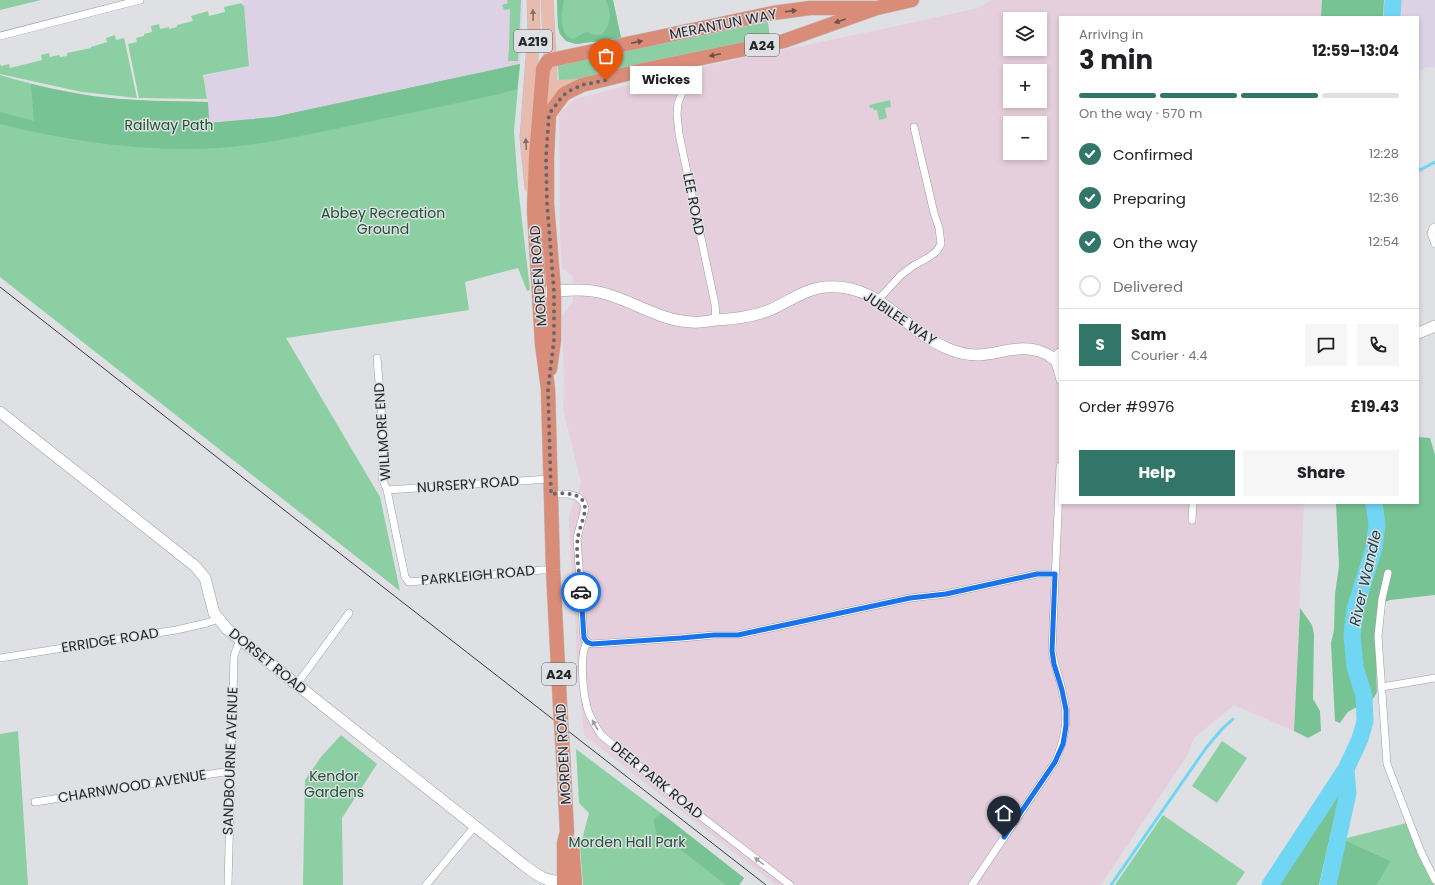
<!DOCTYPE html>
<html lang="en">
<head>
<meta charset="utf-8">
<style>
	body { margin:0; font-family:Poppins,sans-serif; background:#f6f6f6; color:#202124; height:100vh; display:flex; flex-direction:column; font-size:15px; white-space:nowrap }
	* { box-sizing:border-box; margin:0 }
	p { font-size:13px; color:#757577 }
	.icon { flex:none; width:22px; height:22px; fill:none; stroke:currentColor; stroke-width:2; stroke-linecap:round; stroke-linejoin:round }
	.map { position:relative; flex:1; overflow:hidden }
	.panel { position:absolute; left:1059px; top:16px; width:360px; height:488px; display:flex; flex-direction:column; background:#fff; border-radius:0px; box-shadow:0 2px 6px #0003 }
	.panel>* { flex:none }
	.fabs { position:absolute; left:1003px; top:12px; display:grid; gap:8px }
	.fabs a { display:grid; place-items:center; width:44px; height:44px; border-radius:0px; background:#fff; box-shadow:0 2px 6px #0003; font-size:20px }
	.pin { position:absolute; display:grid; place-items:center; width:34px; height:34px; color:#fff; margin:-41px -17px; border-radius:50% 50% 50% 0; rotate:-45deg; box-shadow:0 0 4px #0007 }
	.pin .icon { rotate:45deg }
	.courier { position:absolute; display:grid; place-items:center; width:40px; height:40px; margin:-20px; border:3px solid #1a73e8; border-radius:50%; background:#fff; color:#222; box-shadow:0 1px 5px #0007 }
	.bubble { position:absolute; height:28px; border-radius:0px; background:#fff; box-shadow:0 2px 6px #0003; font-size:13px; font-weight:700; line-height:28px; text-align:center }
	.head em { font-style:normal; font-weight:700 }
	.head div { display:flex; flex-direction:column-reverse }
	.head { display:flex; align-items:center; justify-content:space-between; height:68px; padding:0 20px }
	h1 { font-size:26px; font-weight:700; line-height:30px }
	.bar { display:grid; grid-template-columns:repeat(4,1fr); gap:6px 4px; align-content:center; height:48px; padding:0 20px }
	.bar i { height:5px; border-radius:3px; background:#e0e0e0 }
	.bar .selected { background:#327669 }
	.bar p { grid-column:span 4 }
	.line { display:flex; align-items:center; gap:10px; padding:0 20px; border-top:1px solid #e0e0e0 }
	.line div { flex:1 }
	.round { display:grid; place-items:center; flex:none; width:42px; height:42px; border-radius:0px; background:#f6f6f6 }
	ol { padding:0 20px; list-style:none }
	li { display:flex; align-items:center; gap:12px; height:44px }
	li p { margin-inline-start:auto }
	li .icon { padding:4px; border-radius:50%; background:#327669; color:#fff; stroke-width:4 }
	li:last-child { color:#757577 }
	li i { width:22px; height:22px; border:2px solid #e0e0e0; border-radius:50% }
	.action { display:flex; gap:8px; margin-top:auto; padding:8px 20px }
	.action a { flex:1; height:46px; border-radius:0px; background:#327669; color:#fff; font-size:16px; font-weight:700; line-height:46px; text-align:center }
	.action a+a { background:#f6f6f6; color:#202124 }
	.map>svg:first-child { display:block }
	.commercial { fill:#ddd1e6 }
	.industrial { fill:#e6cfdc; fill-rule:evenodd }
	.green { fill:#8ccfa2 }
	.forest { fill:#78c393 }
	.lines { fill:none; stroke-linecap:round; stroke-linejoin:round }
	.stream { stroke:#71d6f4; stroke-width:3 }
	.river { stroke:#71d6f4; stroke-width:17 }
	.street-casing { stroke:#9c9da1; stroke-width:8 }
	.secondary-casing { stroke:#9c9da1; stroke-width:12 }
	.primary-casing { stroke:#bebebe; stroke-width:13 }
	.highway-casing { stroke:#bebebe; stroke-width:15 }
	.street { stroke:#fff; stroke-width:7 }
	.secondary { stroke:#fff; stroke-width:11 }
	.primary { stroke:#e8bbaf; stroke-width:12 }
	.highway { stroke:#d98d79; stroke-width:14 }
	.tram { stroke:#3c3c3e; stroke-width:1 }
	.highway-bridge-casing { stroke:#bebebe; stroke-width:15; stroke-linecap:butt }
	.highway-bridge { stroke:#d98d79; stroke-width:14 }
	.oneway { fill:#6e4f48 }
	.oneway2 { fill:#87706c }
	.oneway3 { fill:#9d9d9e }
	.done { stroke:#67676a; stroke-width:4; stroke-dasharray:0 7.2 }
	.route { stroke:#1a73e8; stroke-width:5 }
	.labels { text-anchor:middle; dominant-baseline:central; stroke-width:3; stroke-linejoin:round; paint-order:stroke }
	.shield { fill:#dfe0e4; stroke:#5e5e60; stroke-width:1 }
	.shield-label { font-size:13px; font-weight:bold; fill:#262628 }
	.street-label { font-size:14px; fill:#262628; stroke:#dfe0e4 }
	.park-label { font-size:14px; fill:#1b5333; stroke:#dfe0e4 }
	.water-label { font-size:15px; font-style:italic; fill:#164450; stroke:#dfe0e4 }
</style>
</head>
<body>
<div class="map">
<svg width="1435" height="885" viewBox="0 0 1435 885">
	<rect width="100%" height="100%" fill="#dfe0e4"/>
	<!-- commercial -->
	<path class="commercial" d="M243,0H523L520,64L274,117L209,123L208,102L203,76L250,66Z
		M1398,0H1435V67H1426L1421,71L1418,87V17H1398Z"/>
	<!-- industrial -->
	<path class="industrial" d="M991,0H1322L1321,17H1060V503H1304L1294,731L1236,706H1233L1194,738L1187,756L1101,885H776L584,735L577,664L576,632L569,531V515L581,483L563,409L564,383L562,315L573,302V277L562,268L560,239L559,114L575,99L695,68L878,30L978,8ZM1010,19H1040V49H1010ZM1010,71H1040V101H1010ZM1010,123H1040V153H1010Z"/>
	<!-- green -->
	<path class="green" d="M0,0H41L0,10Z
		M507,0H521L518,61H508L509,49L510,9L504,10L502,5L508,3Z
		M557,0H613L621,38L576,44L566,41L560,34L558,27Z
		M241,3L244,6L249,66L203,75L207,99L139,98L128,44L137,42L136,38L144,36V34L152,32L151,26L159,24L160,29L169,27V29L177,27V25L193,21L191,16L208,11L209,16L225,12L224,7Z
		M768,22L770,38L559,84L558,65Z
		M115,35L116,40L124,38L137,98L82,92L0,74V64L1,66L9,64L10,68L42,60L41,55L49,53L50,57L59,55L60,57L67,56V53L91,48V47L107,42L106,38Z
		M520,64L514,131L518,186L530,290L527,291L518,268L465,282L469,310L286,338L380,497L400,591L0,277V75C34,85 69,94 104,98C139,101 173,101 208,102L209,123L274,117Z
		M890,100L891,107L885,108L887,118L879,120L877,110H874L873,108H870L869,105Z
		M18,731L28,885H0V734Z
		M341,735L377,764L342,818L343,885H303L305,780L321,757Z
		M1222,741L1247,758L1217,803L1192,786Z
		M576,749L661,813L744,878L739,885H583L580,847L589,813L579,803Z
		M1163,815L1245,872L1236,885H1115Z
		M1407,823L1434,885H1377L1391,861L1343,839Z"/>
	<!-- forest -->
	<path class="forest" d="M557,0H564C562,13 559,27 568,37L573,39L586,32C590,33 595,36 599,35C603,34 604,32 606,29C612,20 610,9 606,0H613L621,38L576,44L566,41L560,34L558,27Z
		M1322,0H1384L1383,17H1321Z
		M520,64L517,89L500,94C449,105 399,115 349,126C306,135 262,145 218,148C145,152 71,142 0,124V112L34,121L31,84C65,92 99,98 134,100C159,102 183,101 208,102L209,123L274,117Z
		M1418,437L1430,438L1435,455V595L1390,600L1380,604C1375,635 1376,662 1377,692C1370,708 1359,704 1348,712C1345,715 1343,719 1340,723L1335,721L1331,643L1334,630L1335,594L1339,566L1336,503H1418Z
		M1300,608L1312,625L1314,634L1313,699L1320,711L1321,731L1308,738L1294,731Z
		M1340,793L1319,885H1278Z
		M661,813L744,878L739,885H726L667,839L659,841L653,820Z
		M1343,839L1391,861L1377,885H1334Z"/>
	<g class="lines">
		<!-- stream -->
		<path class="stream" d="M1418,171L1435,162
			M1111,885L1206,748L1222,729L1233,719"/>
		<!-- river -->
		<path class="river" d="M1392,17L1393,0
			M1270,885L1346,769L1360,739L1365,721L1364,696L1355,667L1352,635L1355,609L1374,548L1377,525L1374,503
			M1328,885L1348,793L1346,769"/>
		<defs>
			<path id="street" d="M0,36L140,0
				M684,88L678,103L677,114L679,134L715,304L716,320
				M1435,227L1433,228L1431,233L1435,244
				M878,300L901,275L913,266L929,257L937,251L941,244L939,228L934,213L914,127
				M377,358L383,430L382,478L387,490L405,577L409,582L542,570H553
				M1054,359L1060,380
				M387,490L550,479
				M551,494H568L578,497L583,502L585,508L577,538L584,638L587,642L592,644L681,638L714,635H738L910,598L946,594L1037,574H1055
				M1192,520L1193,503
				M1388,573L1382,599L1378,636L1387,764L1421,852L1435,880
				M587,642C579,655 583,692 587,707C589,717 596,726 601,735L703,818L790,885
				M0,658L176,630L207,623L218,619
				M297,684L349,613
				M1382,687L1435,678
				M35,802L230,771
				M228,885L234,656L240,639
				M426,885L475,826
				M972,885L1055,762C1066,737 1069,717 1062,690C1059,676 1054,665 1052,651L1060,466"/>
			<path id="secondary" d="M546,292C565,290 588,288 606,294C635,302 661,321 692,322C700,323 708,321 716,320C734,319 755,317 772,309C790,301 805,289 825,287C881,282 903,331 949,349C958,353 968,355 978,355C999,354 1023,343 1044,353C1048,354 1051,357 1054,359L1060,354
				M1418,333L1435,326
				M0,412L195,566L205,578L214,613L227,629L525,866C540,877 546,882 564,881"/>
			<path id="primary" d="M547,0L551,72L549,114
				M544,87L582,85
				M531,187L526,138L534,30L533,0"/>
			<path id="highway" d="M550,369L554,340V291L547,204V157L549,114L564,94L582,85L643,70L784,41L877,8L912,0
				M560,705L553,570L548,389L542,344L534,210L536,155L543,69L548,61L551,60L773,13L810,8H877
				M563,754L567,832L564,843V885
				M572,845L575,885"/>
		</defs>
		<!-- street casing -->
		<use href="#street" class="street-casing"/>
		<!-- secondary casing -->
		<use href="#secondary" class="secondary-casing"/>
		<!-- primary casing -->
		<use href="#primary" class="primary-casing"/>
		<!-- highway casing -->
		<use href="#highway" class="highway-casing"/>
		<!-- street -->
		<use href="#street" class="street"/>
		<!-- secondary -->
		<use href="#secondary" class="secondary"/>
		<!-- primary -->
		<use href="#primary" class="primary"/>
		<!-- highway -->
		<use href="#highway" class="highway"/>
		<!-- tram -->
		<path class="tram" d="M0,287L311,531L766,885"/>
		<defs>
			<path id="highway-bridge" d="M560,705L563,754"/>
		</defs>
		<!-- highway-bridge casing -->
		<use href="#highway-bridge" class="highway-bridge-casing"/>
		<!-- highway-bridge -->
		<use href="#highway-bridge" class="highway-bridge"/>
	</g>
	<!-- one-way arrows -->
	<defs><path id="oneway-solid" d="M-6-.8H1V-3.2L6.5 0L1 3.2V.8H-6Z"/></defs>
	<g class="oneway">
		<use href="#oneway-solid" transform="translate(791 11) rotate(-7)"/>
		<use href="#oneway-solid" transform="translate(840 21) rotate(161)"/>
		<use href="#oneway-solid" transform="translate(637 42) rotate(-12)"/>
		<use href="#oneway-solid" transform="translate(715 55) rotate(168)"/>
	</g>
	<g class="oneway2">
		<use href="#oneway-solid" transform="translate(533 15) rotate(-91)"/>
		<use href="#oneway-solid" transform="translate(526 144) rotate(-93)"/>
	</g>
	<g class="oneway3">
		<use href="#oneway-solid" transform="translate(595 725) rotate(-120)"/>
		<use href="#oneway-solid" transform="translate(759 861) rotate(-142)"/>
	</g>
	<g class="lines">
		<!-- done -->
		<path class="done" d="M581,592C580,576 575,552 578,537C579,527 589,510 583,501C577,492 560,493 551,494L548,389L554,340V291L547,204L546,157L549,114L561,98L567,92L582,85L606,80"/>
		<!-- route -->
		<path class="route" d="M581,592L584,638L587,642L592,644L681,638L714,635H738L910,598L946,594L1037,574H1055L1052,651L1054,664L1062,690L1066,710V726L1063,744L1055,762L1004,837"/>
	</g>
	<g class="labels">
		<!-- shield labels -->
		<g class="shield">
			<rect x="514" y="30" width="38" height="22" rx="3"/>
			<rect x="745" y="34" width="34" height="22" rx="3"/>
			<rect x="542" y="663" width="34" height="22" rx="3"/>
		</g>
		<g class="shield-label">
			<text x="533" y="41">A219</text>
			<text x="762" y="45">A24</text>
			<text x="559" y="674">A24</text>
		</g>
		<!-- street labels -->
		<g class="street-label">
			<text transform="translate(723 24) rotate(-11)">MERANTUN WAY</text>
			<text transform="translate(694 204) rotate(79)">LEE ROAD</text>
			<text transform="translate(538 276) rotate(-94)">MORDEN ROAD</text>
			<text transform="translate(900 318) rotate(34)">JUBILEE WAY</text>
			<text transform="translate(382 432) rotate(-94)">WILLMORE END</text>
			<text transform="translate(468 484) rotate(-4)">NURSERY ROAD</text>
			<text transform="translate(478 575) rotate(-5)">PARKLEIGH ROAD</text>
			<text transform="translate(110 640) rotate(-9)">ERRIDGE ROAD</text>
			<text transform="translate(268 661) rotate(39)">DORSET ROAD</text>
			<text transform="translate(563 754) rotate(-93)">MORDEN ROAD</text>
			<text transform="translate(230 761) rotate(-88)">SANDBOURNE AVENUE</text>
			<text transform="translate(657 780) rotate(39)">DEER PARK ROAD</text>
			<text transform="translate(132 786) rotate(-9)">CHARNWOOD AVENUE</text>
		</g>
		<!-- park labels -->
		<g class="park-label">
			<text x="169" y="125">Railway Path</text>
			<text x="383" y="213">Abbey Recreation<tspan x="383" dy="16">Ground</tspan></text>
			<text x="334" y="776">Kendor<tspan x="334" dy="16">Gardens</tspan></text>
			<text x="627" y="842">Morden Hall Park</text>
		</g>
		<!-- water labels -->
		<g class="water-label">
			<text transform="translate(1365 578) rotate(-77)">River Wandle</text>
		</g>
	</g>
</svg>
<div class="fabs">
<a><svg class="icon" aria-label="layers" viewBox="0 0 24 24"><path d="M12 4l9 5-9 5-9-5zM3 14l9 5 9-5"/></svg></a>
<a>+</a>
<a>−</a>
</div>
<div class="pin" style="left:606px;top:80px;background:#ea580c"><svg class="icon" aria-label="bag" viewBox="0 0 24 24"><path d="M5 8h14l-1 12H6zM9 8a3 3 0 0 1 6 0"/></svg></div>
<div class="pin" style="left:1004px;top:837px;background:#1f2937"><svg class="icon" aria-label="home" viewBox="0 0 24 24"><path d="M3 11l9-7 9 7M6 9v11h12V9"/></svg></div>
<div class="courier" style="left:581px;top:592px"><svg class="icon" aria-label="car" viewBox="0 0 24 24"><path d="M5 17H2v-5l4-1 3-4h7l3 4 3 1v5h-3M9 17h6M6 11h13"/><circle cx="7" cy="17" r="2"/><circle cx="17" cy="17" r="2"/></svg></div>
<div class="bubble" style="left:630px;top:66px;width:72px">Wickes</div>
<section class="panel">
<div class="head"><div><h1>3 min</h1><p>Arriving in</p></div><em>12:59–13:04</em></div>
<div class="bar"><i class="selected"></i><i class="selected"></i><i class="selected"></i><i></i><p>On the way · 570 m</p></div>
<ol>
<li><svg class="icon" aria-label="check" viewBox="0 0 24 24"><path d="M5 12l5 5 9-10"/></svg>Confirmed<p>12:28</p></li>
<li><svg class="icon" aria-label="check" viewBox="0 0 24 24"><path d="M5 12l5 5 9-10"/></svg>Preparing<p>12:36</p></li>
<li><svg class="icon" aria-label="check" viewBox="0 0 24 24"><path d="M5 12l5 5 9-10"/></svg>On the way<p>12:54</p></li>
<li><i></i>Delivered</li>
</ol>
<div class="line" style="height:72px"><b class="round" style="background:#327669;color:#fff">S</b><div><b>Sam</b><p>Courier · 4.4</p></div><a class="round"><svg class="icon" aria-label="chat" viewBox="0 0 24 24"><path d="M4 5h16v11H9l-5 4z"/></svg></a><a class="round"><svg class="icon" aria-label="phone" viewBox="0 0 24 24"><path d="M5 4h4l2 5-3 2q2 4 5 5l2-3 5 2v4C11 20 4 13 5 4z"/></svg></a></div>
<div class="line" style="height:52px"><div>Order #9976</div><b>£19.43</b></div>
<div class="action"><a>Help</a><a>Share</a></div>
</section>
</div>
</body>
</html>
